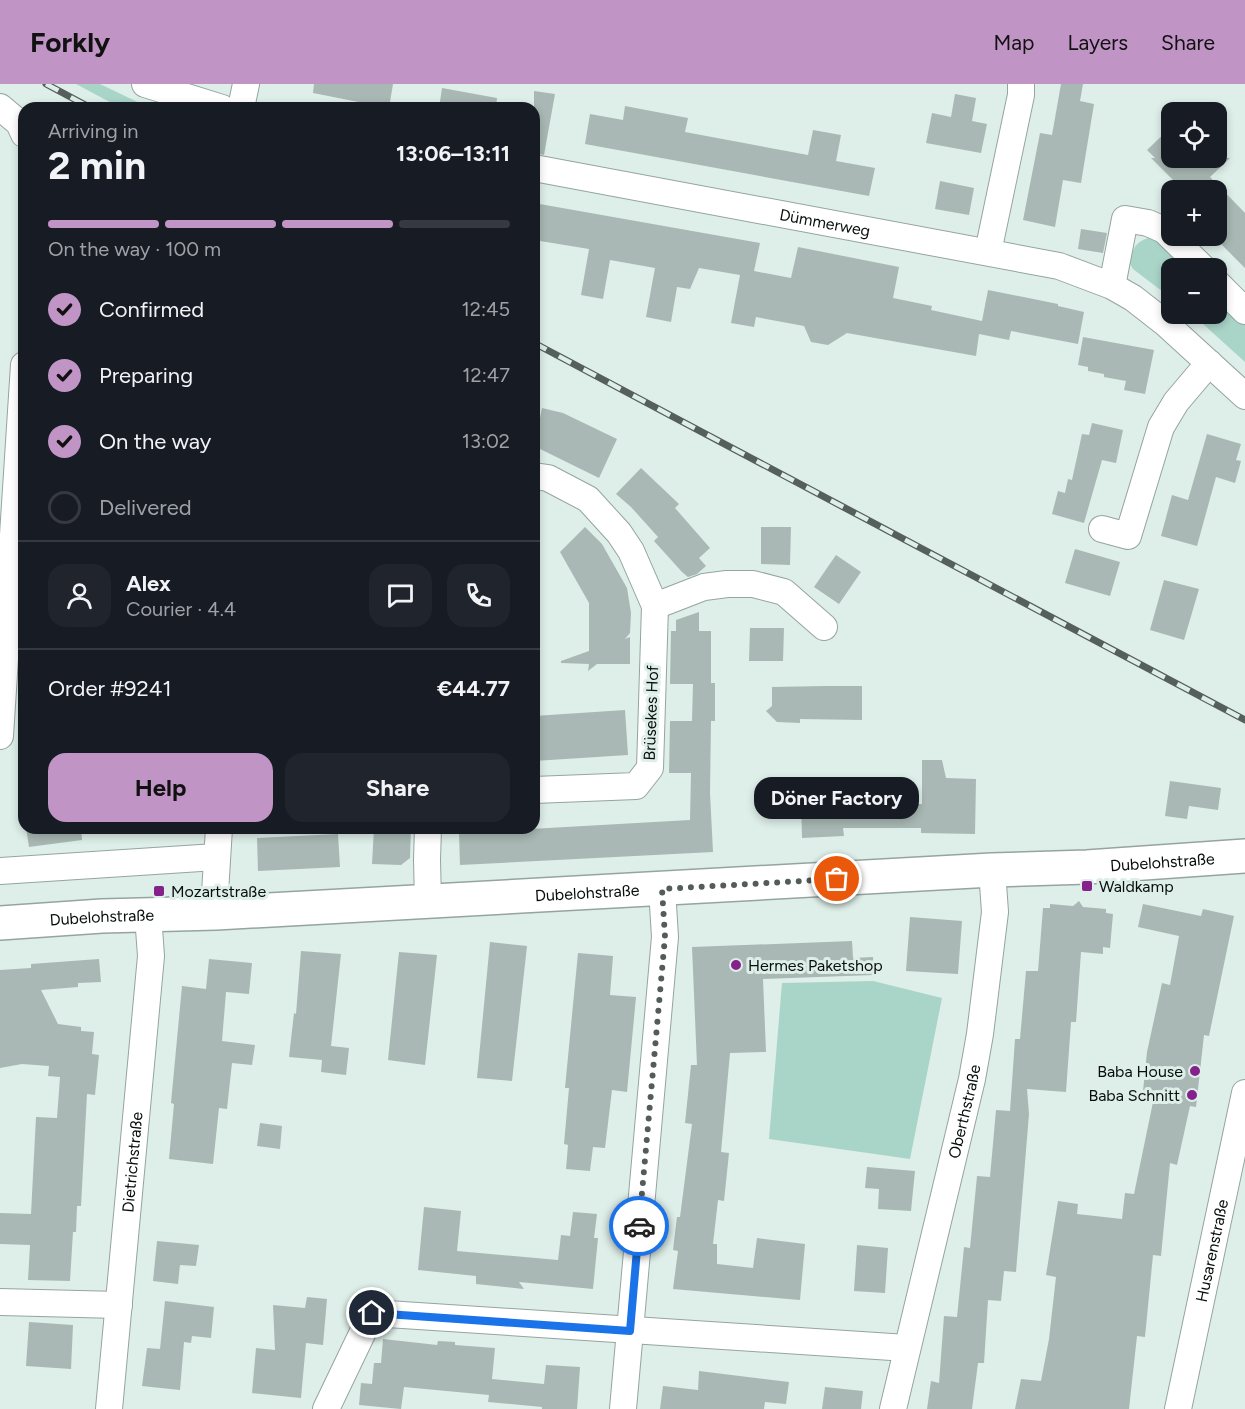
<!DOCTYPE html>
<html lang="en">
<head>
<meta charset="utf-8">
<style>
	body { margin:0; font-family:Figtree,sans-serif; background:#20242c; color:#f1f3f6; height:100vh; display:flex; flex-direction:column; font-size:22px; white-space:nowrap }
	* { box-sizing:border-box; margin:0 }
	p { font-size:20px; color:#9ea1a6 }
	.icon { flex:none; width:33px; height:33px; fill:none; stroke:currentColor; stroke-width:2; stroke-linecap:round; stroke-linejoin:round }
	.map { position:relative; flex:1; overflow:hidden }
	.drawer { position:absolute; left:18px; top:18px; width:522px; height:732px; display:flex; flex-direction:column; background:#171b24; border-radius:18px; box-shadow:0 3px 9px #0003 }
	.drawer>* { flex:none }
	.buttons { position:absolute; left:1161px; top:18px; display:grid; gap:12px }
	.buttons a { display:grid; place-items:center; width:66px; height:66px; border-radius:12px; background:#171b24; box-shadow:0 3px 9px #0003; font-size:30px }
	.pin { position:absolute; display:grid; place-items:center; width:51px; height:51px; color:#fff; margin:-26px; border:3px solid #fff; border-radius:50%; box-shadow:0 2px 6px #0007 }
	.courier { position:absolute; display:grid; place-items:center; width:60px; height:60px; margin:-30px; border:4px solid #1a73e8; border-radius:50%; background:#fff; color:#222; box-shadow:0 2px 8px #0007 }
	.bubble { position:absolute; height:42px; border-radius:18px; background:#171b24; box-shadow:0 3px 9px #0003; font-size:20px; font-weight:700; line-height:42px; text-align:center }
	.head em { font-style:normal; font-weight:700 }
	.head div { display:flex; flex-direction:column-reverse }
	.head { display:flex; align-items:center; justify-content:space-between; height:102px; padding:0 30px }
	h1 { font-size:39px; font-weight:700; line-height:45px }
	.bar { display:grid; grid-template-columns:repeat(4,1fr); gap:9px 6px; align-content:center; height:72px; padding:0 30px }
	.bar i { height:8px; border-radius:4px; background:#363941 }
	.bar .selected { background:#c094c5 }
	.bar p { grid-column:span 4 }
	.line { display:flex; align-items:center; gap:15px; padding:0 30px; border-top:2px solid #363941 }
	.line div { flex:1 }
	.round { display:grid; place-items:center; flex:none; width:63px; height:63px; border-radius:18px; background:#20242c }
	ol { padding:0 30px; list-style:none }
	li { display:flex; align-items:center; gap:18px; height:66px }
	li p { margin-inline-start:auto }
	li .icon { padding:6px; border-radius:50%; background:#c094c5; color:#111; stroke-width:4 }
	li:last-child { color:#9ea1a6 }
	li i { width:33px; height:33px; border:3px solid #363941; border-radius:50% }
	.action { display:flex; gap:12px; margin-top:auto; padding:12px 30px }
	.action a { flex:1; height:69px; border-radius:18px; background:#c094c5; color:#111; font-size:24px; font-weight:700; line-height:69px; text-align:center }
	.action a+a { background:#20242c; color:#f1f3f6 }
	header { display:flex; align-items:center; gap:36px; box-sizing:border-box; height:84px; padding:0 30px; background:#c094c5; color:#111 }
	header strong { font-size:28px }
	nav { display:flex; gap:33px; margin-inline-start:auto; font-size:21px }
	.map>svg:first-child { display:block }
	.green { fill:#a9d5c8 }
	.building { fill:#a9b8b4 }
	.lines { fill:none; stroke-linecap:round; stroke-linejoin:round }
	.street-casing { stroke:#95a49f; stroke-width:28 }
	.secondary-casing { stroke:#95a49f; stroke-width:36 }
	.street { stroke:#fff; stroke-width:26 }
	.secondary { stroke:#fff; stroke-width:33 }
	.rail-casing { stroke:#555f5c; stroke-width:7 }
	.rail { stroke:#deeee9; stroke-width:4.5; stroke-dasharray:14; stroke-linecap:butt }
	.done { stroke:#535c59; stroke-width:6; stroke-dasharray:0 10.8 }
	.route { stroke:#1a73e8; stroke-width:8 }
	.poi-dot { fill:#85218a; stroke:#deeee9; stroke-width:2 }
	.labels { text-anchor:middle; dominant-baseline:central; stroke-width:6; stroke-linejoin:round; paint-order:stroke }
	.street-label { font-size:16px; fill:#080e0c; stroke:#deeee9 }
	.poi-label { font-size:16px; fill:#080e0c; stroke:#deeee9; text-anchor:start }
</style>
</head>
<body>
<header>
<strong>Forkly</strong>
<nav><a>Map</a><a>Layers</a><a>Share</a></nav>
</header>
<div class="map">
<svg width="1245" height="1325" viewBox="0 0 1245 1325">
	<rect width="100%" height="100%" fill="#deeee9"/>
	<!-- green -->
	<path class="green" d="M76,0H100L150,24H121Z
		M1148,154H1154L1189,184H1172L1171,214L1133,185L1130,180C1132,166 1134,159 1148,154Z
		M1217,213L1245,241V278L1192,230H1216Z
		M873,897L942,914L910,1075L769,1055L782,899Z"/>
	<!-- building -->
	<path class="building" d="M314,0H393L389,24L313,9Z
		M1061,0H1083L1080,17L1094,20L1081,99L1063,96L1055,143L1023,136L1040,49L1052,51Z
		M442,4L497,14L496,24H439Z
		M534,7L555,10L544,71L534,69Z
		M955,10L976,14L972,37L987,40L981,69L926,59L932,29L951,33Z
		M625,22L688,34L685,48L808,71L813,46L841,51L836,77L875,84L869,112L585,60L590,30L623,36Z
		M1172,42V74H1230L1210,93L1245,129V184L1216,155V106H1183L1151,74H1155L1147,66Z
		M940,97L974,104L969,131L935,125Z
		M534,119L760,159L754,187L791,194L798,163L899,183L893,214L932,222L931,226L982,237L988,206L1058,220V222L1084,228L1078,260L1011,247L1009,256L979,250L976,272L847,249L828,261L811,258L804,242L756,233L754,243L731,239L740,191L699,184L690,205L677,203L671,238L646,233L655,184L610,176L603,215L581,211L589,165L534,156Z
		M1081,145L1107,149L1103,169L1078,165Z
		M1083,253L1154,266L1145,310L1124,306L1126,297L1104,293V290L1088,287V283L1078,281Z
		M542,324L563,329L617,355L599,394L534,362V333L540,334Z
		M1092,339L1123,346L1116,379L1102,376L1084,439L1052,430L1058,407L1065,409L1068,395L1072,396L1082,350L1089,351Z
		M1207,350L1241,360L1236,376L1241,377L1235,399L1216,393L1197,462L1161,452L1172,411L1188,416Z
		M641,384L679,420L675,424L710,464L699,474L706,482L697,490L688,493L682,488L654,457L658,453L631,423L616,410Z
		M585,443L602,460L627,504L631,529L630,549L625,555L630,553V580H597L588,587L589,580L561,579V577L589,567V519L560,468Z
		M761,443H791L790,481L761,480Z
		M1075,465L1120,478L1110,512L1065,499Z
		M836,471L861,488L839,520L814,503Z
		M1164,496L1199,505L1184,556L1150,546Z
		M699,528V547H711V599H715V637H711L710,709L713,768L460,781L459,749L690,736L691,689H669L670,637H692L693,600H670L671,547H676V536Z
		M750,544H784L783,577H749Z
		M825,602H862V636L800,635V639L777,638L766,627L772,622V603Z
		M625,626L628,671L534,677V632Z
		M922,676H942L946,694L976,695L975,750L921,749V744H843L844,752L802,754L801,716L835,714V719L842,718V720H922Z
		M1170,697L1221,704L1218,726L1189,722L1187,735L1165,732Z
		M26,744H81L82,756L29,763Z
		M374,744H411L410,774L401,781L372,780Z
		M338,750L340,783L258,787L257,754Z
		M1079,817L1083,823L1106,825V829L1113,830L1110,864L1103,863V870L1081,868L1076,938H1071L1066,1008L1027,1005L1029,1030L1016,1188L1004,1187L1001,1217L988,1216L984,1279H978L972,1325H927L931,1297L939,1299L944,1232L957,1233L964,1163L970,1164L977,1092L990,1093L996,1026L1010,1027L1015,955H1020L1026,887H1038L1043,824H1050V820L1073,822Z
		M1143,820L1201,832L1203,825L1234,832L1209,952L1204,951L1196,1023L1190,1022L1177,1081L1170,1079L1161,1172L1153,1171L1145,1253L1137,1252L1129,1325H1015L1021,1295L1041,1297L1049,1255L1056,1193L1046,1191L1058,1117L1078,1120L1077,1130L1122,1135L1125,1109L1134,1110L1153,1018L1142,1017L1147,968L1162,899L1170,901L1179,852L1138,843Z
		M910,833L962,837L958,890L906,887Z
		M852,857L853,874L873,873L874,891L763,895L766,968L730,969L721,1068L729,1069L724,1117L718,1116L713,1160H717V1180L753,1184L757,1154L805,1160L800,1216L673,1205L678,1167L673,1166L677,1133H680L692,1040L685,1039L690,991L691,981H697L692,863Z
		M490,858L527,862L512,997L477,994Z
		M301,867L341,870L331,962L349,964L346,991L321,988L322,976L289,973L294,929L296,930Z
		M399,868L437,871L425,981L388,976Z
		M578,869L613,872L610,911L636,913L627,1008L612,1006L605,1064L593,1063L590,1087L566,1085L568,1061L564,1060L569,1004H565Z
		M99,875L101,898L78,899V903L41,906L58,940L81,943V947L94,948L92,970L99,971L95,1011L87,1010L81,1122H77L76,1148H73L70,1197L28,1196L30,1161L0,1160V1129L31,1130L36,1033L57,1034L60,993L48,992L49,982L22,980L0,984V886L31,884V880Z
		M209,875L252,879L249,910L226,908L222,957L255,961L252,981L232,979L227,1025L219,1024L213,1080L169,1075L174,1020L171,1019L182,902L206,905Z
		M260,1039L282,1042L280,1065L257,1062Z
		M867,1083L915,1087L911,1127L878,1125L879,1105L865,1104Z
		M424,1123L461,1127L457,1167L558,1176L561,1151L570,1152L573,1128L597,1130L594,1154H598L593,1205L519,1198L524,1205L476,1200V1192L418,1186Z
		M157,1157L199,1161L196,1182L180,1181L178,1200L153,1197Z
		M857,1161L888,1164L885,1209L854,1207Z
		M307,1213L327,1215L323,1261L306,1259L301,1314L252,1309L256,1264L275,1266L273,1221L305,1224Z
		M165,1217L214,1223L211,1254L192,1252L191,1259L184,1258L180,1306L142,1302L147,1264L160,1265Z
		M29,1238L73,1241L71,1285L26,1282Z
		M383,1255L437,1261L438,1257L455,1258V1261L495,1264L492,1295L544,1300L546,1281L580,1283L577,1325H542V1323L488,1318L489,1311L404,1303L401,1325L359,1321L361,1299L372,1300L374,1279H381Z
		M699,1287L789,1298L786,1320L765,1318L764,1325H660L663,1302L698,1306Z
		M825,1303L863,1307L861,1325H822Z"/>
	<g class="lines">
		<defs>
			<g id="street">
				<path d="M145,0L222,24"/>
				<path d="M0,23L19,39L24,50"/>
				<path d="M241,24L246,0"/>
				<path id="s1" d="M534,84L1059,182L1112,202L1133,214L1165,239L1245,312"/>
				<path d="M988,168L1021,11V0"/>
				<path d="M1216,198L1245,227"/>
				<path d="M1112,202L1125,135L1148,139L1164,146L1203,184"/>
				<path d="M534,392L548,394L588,415L619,449L631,467L655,522L650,684L636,702L534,706"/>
				<path d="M1102,445L1128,452L1161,343L1176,318L1209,279"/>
				<path d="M655,522L704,503L727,500H753L784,508L824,543"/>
				<path d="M0,652L24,281"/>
				<path d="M428,744L427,776L428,817"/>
				<path d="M0,787L216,773"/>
				<path d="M216,829L215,809L219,744"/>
				<path d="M0,1218L119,1221"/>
				<path id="s2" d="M109,1325L151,872L148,831"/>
				<path d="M326,1325L372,1229L907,1264"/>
				<path d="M623,1325L665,853L662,805"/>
				<path id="s3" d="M893,1325L972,995L980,950L995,828L992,786"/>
				<path id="s4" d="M1178,1325L1245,1009"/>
			</g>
			<g id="secondary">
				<path id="s5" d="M0,839L102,832L216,829L992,786L1087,783L1245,772"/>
			</g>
		</defs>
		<!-- street casing -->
		<use href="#street" class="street-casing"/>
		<!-- secondary casing -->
		<use href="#secondary" class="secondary-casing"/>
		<!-- street -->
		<use href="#street" class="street"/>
		<!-- secondary -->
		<use href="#secondary" class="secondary"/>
		<defs>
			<path id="rail" d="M46,0L91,24
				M534,259L1245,636"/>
		</defs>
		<!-- rail casing -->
		<use href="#rail" class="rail-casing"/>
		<!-- rail -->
		<use href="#rail" class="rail"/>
	</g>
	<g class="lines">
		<!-- done -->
		<path class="done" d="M639,1142L665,853L662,805L837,795"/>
		<!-- route -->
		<path class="route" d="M372,1229L630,1247L639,1142"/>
	</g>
	<!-- markers -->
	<g class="poi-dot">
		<rect x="1081" y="796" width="12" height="12" rx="3"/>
		<rect x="153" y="801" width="12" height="12" rx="3"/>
		<circle cx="736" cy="881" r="6"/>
		<circle cx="1195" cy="987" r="6"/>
		<circle cx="1192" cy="1011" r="6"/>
	</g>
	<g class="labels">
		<!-- street labels -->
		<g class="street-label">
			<text stroke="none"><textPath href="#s1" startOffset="296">Dümmerweg</textPath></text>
			<text transform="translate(651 629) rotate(-88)">Brüsekes Hof</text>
			<text stroke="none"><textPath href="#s5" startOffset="1164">Dubelohstraße</textPath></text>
			<text stroke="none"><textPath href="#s5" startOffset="588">Dubelohstraße</textPath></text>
			<text stroke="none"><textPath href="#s5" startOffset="102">Dubelohstraße</textPath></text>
			<text stroke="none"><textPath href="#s3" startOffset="306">Oberthstraße</textPath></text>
			<text stroke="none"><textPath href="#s2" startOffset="248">Dietrichstraße</textPath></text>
			<text stroke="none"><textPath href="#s4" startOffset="162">Husarenstraße</textPath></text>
		</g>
		<!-- poi labels -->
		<g class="poi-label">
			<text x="1099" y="802">Waldkamp</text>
			<text x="171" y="807">Mozartstraße</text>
			<text x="748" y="881">Hermes Paketshop</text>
			<text x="1183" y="987" text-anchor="end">Baba House</text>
			<text x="1180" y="1011" text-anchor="end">Baba Schnitt</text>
		</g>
	</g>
</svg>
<div class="buttons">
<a><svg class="icon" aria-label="locate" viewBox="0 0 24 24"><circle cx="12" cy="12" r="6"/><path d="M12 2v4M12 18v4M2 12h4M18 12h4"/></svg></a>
<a>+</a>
<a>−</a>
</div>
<div class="pin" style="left:837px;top:795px;background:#ea580c"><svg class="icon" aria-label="bag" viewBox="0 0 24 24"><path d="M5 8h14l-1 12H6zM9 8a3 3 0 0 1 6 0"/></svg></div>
<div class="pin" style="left:372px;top:1229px;background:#1f2937"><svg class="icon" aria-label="home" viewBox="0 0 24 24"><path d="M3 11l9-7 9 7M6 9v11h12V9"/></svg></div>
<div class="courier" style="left:639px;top:1142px"><svg class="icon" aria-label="car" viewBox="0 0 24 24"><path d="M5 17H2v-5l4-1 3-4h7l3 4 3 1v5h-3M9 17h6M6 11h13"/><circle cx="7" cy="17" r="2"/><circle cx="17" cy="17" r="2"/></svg></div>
<div class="bubble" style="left:754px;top:693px;width:165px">Döner Factory</div>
<section class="drawer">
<div class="head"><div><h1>2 min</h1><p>Arriving in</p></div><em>13:06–13:11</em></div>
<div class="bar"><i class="selected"></i><i class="selected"></i><i class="selected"></i><i></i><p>On the way · 100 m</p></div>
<ol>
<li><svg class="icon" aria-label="check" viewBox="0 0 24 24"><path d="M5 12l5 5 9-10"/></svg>Confirmed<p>12:45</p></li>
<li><svg class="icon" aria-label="check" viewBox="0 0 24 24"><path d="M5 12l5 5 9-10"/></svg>Preparing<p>12:47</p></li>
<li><svg class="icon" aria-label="check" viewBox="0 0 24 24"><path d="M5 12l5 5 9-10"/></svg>On the way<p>13:02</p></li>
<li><i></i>Delivered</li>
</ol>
<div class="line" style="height:108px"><a class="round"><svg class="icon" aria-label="person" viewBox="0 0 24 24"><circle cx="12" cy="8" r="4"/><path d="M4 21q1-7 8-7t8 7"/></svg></a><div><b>Alex</b><p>Courier · 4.4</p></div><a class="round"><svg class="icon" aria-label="chat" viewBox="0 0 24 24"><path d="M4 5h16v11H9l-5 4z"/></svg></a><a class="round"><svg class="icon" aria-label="phone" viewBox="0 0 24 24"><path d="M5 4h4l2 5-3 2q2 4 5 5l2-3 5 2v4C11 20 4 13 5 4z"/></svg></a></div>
<div class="line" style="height:78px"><div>Order #9241</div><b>€44.77</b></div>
<div class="action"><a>Help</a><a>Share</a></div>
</section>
</div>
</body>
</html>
